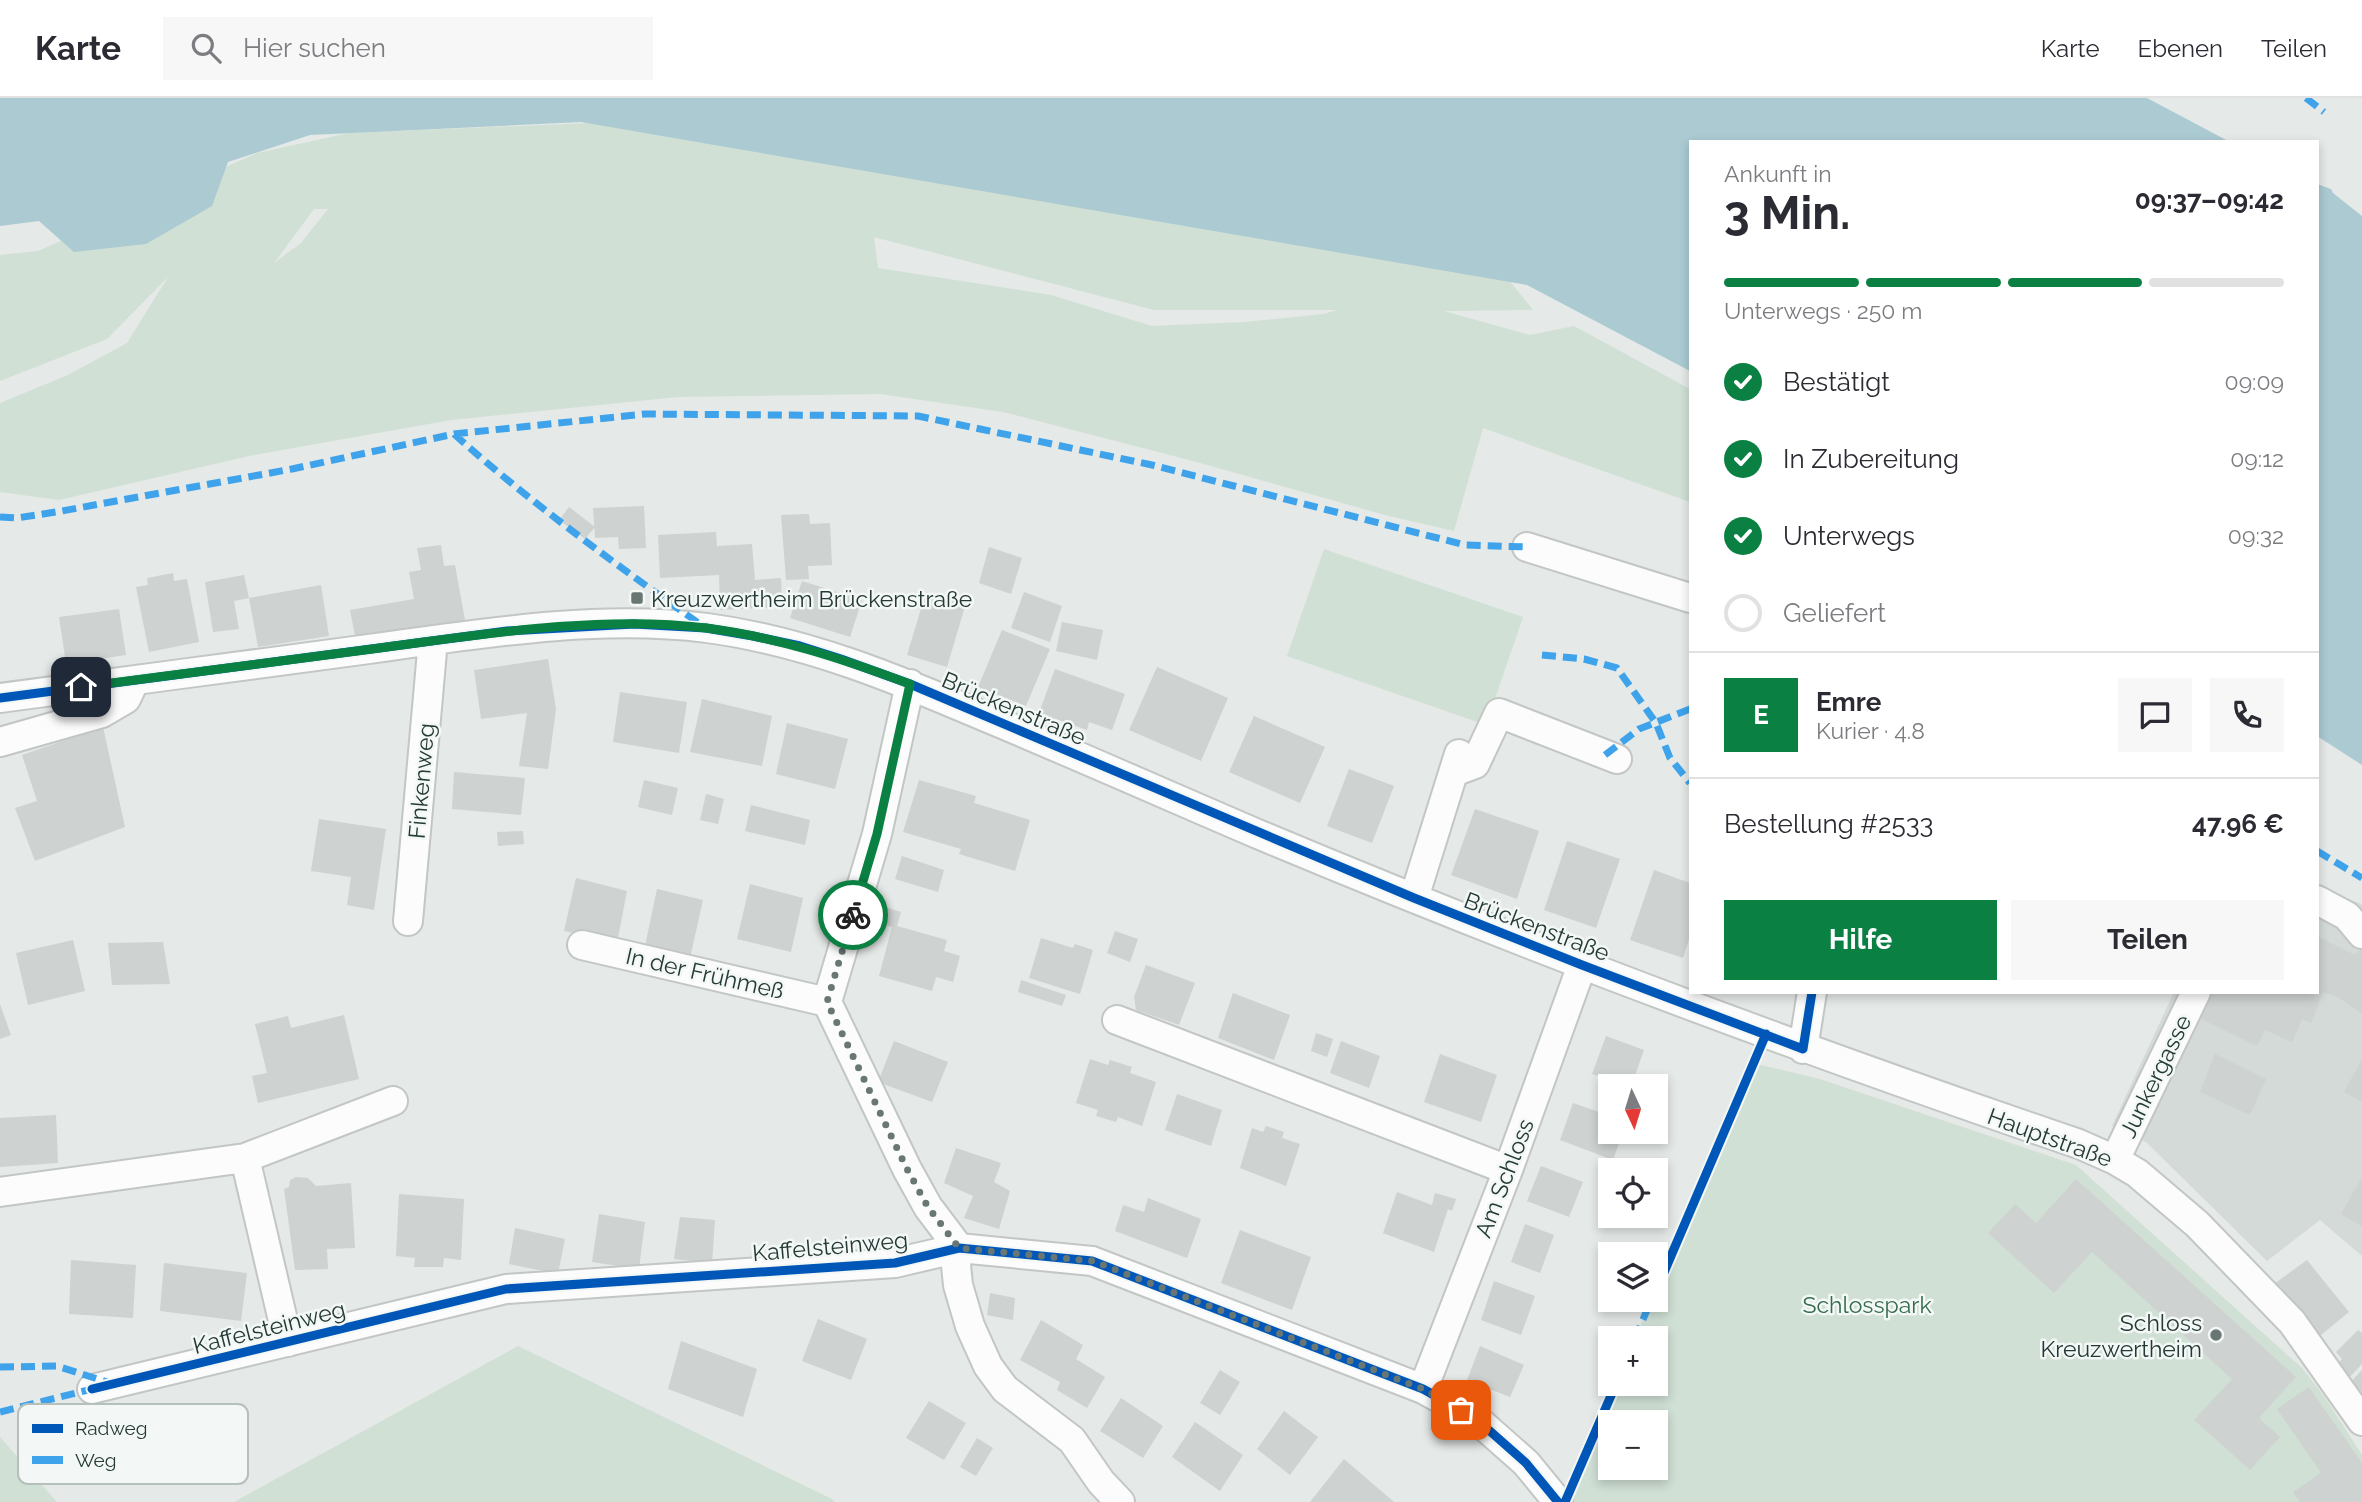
<!DOCTYPE html>
<html lang="de">
<head>
<meta charset="utf-8">
<style>
	body { margin:0; font-family:Raleway,sans-serif; background:#f7f7f7; color:#2b2b33; height:100vh; display:flex; flex-direction:column; font-size:26px; white-space:nowrap }
	* { box-sizing:border-box; margin:0 }
	p { font-size:23px; color:#7c7c81 }
	.icon { flex:none; width:38px; height:38px; fill:none; stroke:currentColor; stroke-width:2; stroke-linecap:round; stroke-linejoin:round }
	.map { position:relative; flex:1; overflow:hidden }
	.panel { position:absolute; left:1689px; top:42px; width:630px; height:854px; display:flex; flex-direction:column; background:#fff; border-radius:0px; box-shadow:0 4px 10px #0003 }
	.panel>* { flex:none }
	.needle { width:46px; rotate:176deg }
	.tools { position:absolute; left:1598px; top:976px; display:grid; gap:14px }
	.tools a { display:grid; place-items:center; width:70px; height:70px; border-radius:0px; background:#fff; box-shadow:0 4px 10px #0003; font-size:35px }
	.pin { position:absolute; display:grid; place-items:center; width:60px; height:60px; color:#fff; margin:-30px; border-radius:14px; box-shadow:0 4px 10px #0006 }
	.courier { position:absolute; display:grid; place-items:center; width:70px; height:70px; margin:-35px; border:5px solid #0b8043; border-radius:50%; background:#fff; color:#222; box-shadow:0 2px 9px #0007 }
	.head em { font-style:normal; font-weight:700 }
	.head div { display:flex; flex-direction:column-reverse }
	.head { display:flex; align-items:center; justify-content:space-between; height:119px; padding:0 35px }
	h1 { font-size:46px; font-weight:700; line-height:52px }
	.bar { display:grid; grid-template-columns:repeat(4,1fr); gap:10px 7px; align-content:center; height:84px; padding:0 35px }
	.bar i { height:9px; border-radius:5px; background:#e1e1e2 }
	.bar .current { background:#0b8043 }
	.bar p { grid-column:span 4 }
	.line { display:flex; align-items:center; gap:18px; padding:0 35px; border-top:2px solid #e1e1e2 }
	.line div { flex:1 }
	.round { display:grid; place-items:center; flex:none; width:74px; height:74px; border-radius:0px; background:#f7f7f7 }
	ol { padding:0 35px; list-style:none }
	li { display:flex; align-items:center; gap:21px; height:77px }
	li p { margin-inline-start:auto }
	li .icon { padding:7px; border-radius:50%; background:#0b8043; color:#fff; stroke-width:4 }
	li:last-child { color:#7c7c81 }
	li i { width:38px; height:38px; border:4px solid #e1e1e2; border-radius:50% }
	.button { display:flex; gap:14px; margin-top:auto; padding:14px 35px }
	.button a { flex:1; height:80px; border-radius:0px; background:#0b8043; color:#fff; font-size:28px; font-weight:700; line-height:80px; text-align:center }
	.button a+a { background:#f7f7f7; color:#2b2b33 }
	header { display:flex; align-items:center; gap:42px; box-sizing:border-box; height:98px; padding:0 35px; background:#fff; border-bottom:2px solid #e1e1e2 }
	header strong { font-size:33px }
	nav { display:flex; gap:38px; margin-inline-start:auto; font-size:24px }
	.search { width:490px; height:63px; background:#f7f7f7; display:flex; align-items:center; gap:18px; box-sizing:border-box; padding:0 24px; border-radius:0px; color:#7c7c81; font-size:26px }
	.map>svg:first-child { display:block }
	.built { fill:#d3dad7 }
	.green { fill:#d0e0d5; fill-rule:evenodd }
	.water { fill:#abcad2 }
	.building { fill:#ced2d0 }
	.lines { fill:none; stroke-linecap:round; stroke-linejoin:round }
	.minor-casing { stroke:#c2c6c4; stroke-width:32 }
	.minor { stroke:#fbfcfb; stroke-width:28 }
	.quiet { stroke:#3ea3eb; stroke-width:7; stroke-dasharray:14 7; stroke-linecap:butt }
	.cycleway-casing { stroke:#f3f8f6; stroke-width:13 }
	.cycleway { stroke:#0057b8; stroke-width:9 }
	.done { stroke:#687774; stroke-width:7; stroke-dasharray:0 12.6 }
	.route { stroke:#0b8043; stroke-width:9 }
	.poi-dot { fill:#687774; stroke:#f3f8f6; stroke-width:2.5 }
	.labels { text-anchor:middle; dominant-baseline:central; stroke-width:5; stroke-linejoin:round; paint-order:stroke }
	.poi-label { font-size:23px; fill:#253a36; stroke:#f3f8f6; text-anchor:start }
	.street-label { font-size:23px; fill:#253a36; stroke:#f3f8f6 }
	.park-label { font-size:23px; fill:#346c4d; stroke:#f3f8f6 }
	.key { fill:#f3f8f6; stroke:#b5bfbc; stroke-width:2 }
	.key-label { font-size:19px; fill:#253a36 }
</style>
</head>
<body>
<header>
<strong>Karte</strong>
<div class="search"><svg class="icon" aria-label="search" viewBox="0 0 24 24"><circle cx="10" cy="10" r="6"/><path d="M15 15l6 6"/></svg>Hier suchen</div>
<nav><a>Karte</a><a>Ebenen</a><a>Teilen</a></nav>
</header>
<div class="map">
<svg width="2362" height="1404" viewBox="0 0 2362 1404">
	<rect width="100%" height="100%" fill="#e5e9e7"/>
	<!-- built -->
	<path class="built" d="M2317,791L2362,806V1158L2320,1122L2267,1163L2146,1044L2112,1028L2174,894H2317Z"/>
	<!-- green -->
	<path class="green" d="M589,25L1287,125L1496,166L1533,212L1444,213L1530,237L1574,228L1690,291V404L1483,330L1454,433L1385,417L1193,363L1003,314L880,296L678,299L451,322L249,358L59,402L0,394V305L68,277L127,245L168,179L107,241L0,283V157L38,153L257,55L349,35ZM314,111H328L301,145L274,165ZM874,139L1154,212H1337L1324,216L1244,224L1152,228L1051,197L878,170Z
		M1324,451L1523,519L1486,627L1287,558Z
		M1752,965L1820,981L2076,1067L2302,1270L2324,1298L2362,1357V1404H1565L1616,1286H1656V1241H1635L1651,1202H1656V1193ZM1610,1325H1656V1370H1610Z
		M518,1248L832,1401L835,1404H234Z
		M0,1339L57,1404H0Z"/>
	<!-- water -->
	<path class="water" d="M0,0H2147L2230,44H1690V273L1527,187L581,24L310,37L228,64L212,108L146,146L74,154L39,123L0,128Z
		M2317,86L2331,91L2333,95L2362,118V667L2317,638Z"/>
	<!-- building -->
	<path class="building" d="M644,408L646,450L619,451L618,439L595,440L593,410Z
		M569,409L595,429L585,441L559,422Z
		M809,416L810,426L830,425L832,467L808,468L809,481L786,482L781,417Z
		M716,434L717,448L752,446L755,482L781,480L782,509L720,512L719,477L660,480L658,437Z
		M441,447L444,468L455,467L465,522L425,529V532L356,543L350,512L414,501L409,474L421,472L417,450Z
		M989,449L1022,460L1011,496L979,485Z
		M173,475L174,483L187,481L199,544L149,554L136,489L148,487L147,480Z
		M244,477L249,500L234,503L239,531L213,534L205,484Z
		M802,483L862,502L850,539L790,520Z
		M321,487L329,538L258,549L249,500Z
		M926,494L966,505L947,569L907,557Z
		M1024,494L1062,508L1050,544L1011,530Z
		M119,511L126,557L66,566L59,519Z
		M1062,524L1103,532L1097,562L1056,553Z
		M1002,532L1050,551L1026,608L978,589Z
		M548,561L556,611L548,671L519,668L527,615L481,621L474,572Z
		M1157,569L1228,600L1201,663L1129,632Z
		M1055,571L1125,596L1112,632L1089,624L1087,632L1039,615Z
		M620,594L687,604L679,655L613,644Z
		M702,601L772,618L762,668L690,654Z
		M1254,618L1325,649L1300,705L1229,674Z
		M787,625L848,641L835,691L776,676Z
		M103,629L125,729L35,763L15,710L37,703L22,657Z
		M1349,671L1394,688L1372,745L1327,728Z
		M454,674L525,680L521,717L452,711Z
		M644,682L678,690L672,717L638,709Z
		M919,682L976,698L974,705L1030,722L1015,773L959,756L961,751L903,734Z
		M706,696L724,701L718,726L700,722Z
		M751,707L810,722L805,747L745,733Z
		M1475,711L1539,733L1517,801L1451,777Z
		M319,721L386,731L374,812L347,807L351,779L311,773Z
		M523,733L524,746L498,748L497,734Z
		M1567,743L1620,761L1596,830L1544,812Z
		M902,758L944,772L938,794L895,781Z
		M1654,772L1690,785V838L1683,860L1630,842Z
		M576,780L627,793L617,845L564,833Z
		M750,786L803,800L791,854L737,841Z
		M657,791L703,802L690,860L645,848Z
		M875,806L901,814L897,828L947,842L944,853L960,858L953,884L936,879L932,893L879,878L892,829L871,823Z
		M1115,833L1138,841L1130,864L1107,855Z
		M2317,838L2355,857L2362,849V916L2336,898L2323,894L2311,925L2302,921L2292,944L2265,932L2257,948L2193,917L2203,894H2317Z
		M1041,840L1073,850L1075,846L1093,852L1080,896L1029,880Z
		M73,842L85,893L28,907L16,855Z
		M163,844L170,886L112,887L108,845Z
		M1146,867L1195,885L1179,927L1136,912L1134,899Z
		M1021,882L1066,897L1062,908L1018,894Z
		M1233,895L1290,917L1274,962L1218,940Z
		M0,906L11,937L0,941Z
		M344,917L359,981L258,1005L252,978L267,975L255,926L288,918L291,930Z
		M1316,935L1333,941L1327,959L1311,953Z
		M1606,938L1644,952L1631,989L1592,976Z
		M894,943L948,964L932,1004L878,984Z
		M1341,943L1380,958L1369,990L1330,975Z
		M1440,956L1497,977L1481,1024L1424,1004Z
		M2215,956L2266,981L2250,1017L2200,994Z
		M1090,961L1108,967L1110,962L1132,969L1130,975L1156,984L1142,1028L1118,1019L1116,1024L1096,1018L1098,1012L1076,1005Z
		M2362,961V1004L2344,994Z
		M1177,996L1222,1012L1211,1048L1165,1032Z
		M1573,1005L1610,1018V1034H1623L1613,1062L1560,1042Z
		M56,1017L58,1065L0,1069V1020Z
		M1266,1028L1284,1034L1282,1040L1300,1046L1286,1088L1240,1070L1252,1030L1263,1034Z
		M956,1050L1001,1065L994,1084L1010,1093L999,1131L964,1120L973,1098L944,1085Z
		M1541,1068L1583,1084L1569,1119L1527,1103Z
		M296,1079L308,1080L316,1088L351,1085L355,1150L327,1151L328,1171L295,1172L284,1091L289,1089L290,1082Z
		M2362,1079V1128L2341,1116Z
		M2076,1081L2296,1279L2259,1320L2280,1339L2250,1372L2194,1322L2232,1281L2092,1154L2054,1195L1988,1135L2015,1106L2036,1125Z
		M1397,1094L1432,1107L1435,1095L1456,1101L1452,1113L1448,1111L1434,1154L1383,1135Z
		M399,1096L464,1101L461,1162L444,1160L443,1169H414L415,1160L396,1158Z
		M1148,1100L1201,1121L1187,1160L1115,1133L1123,1107L1144,1114Z
		M599,1116L645,1124L639,1171L592,1164Z
		M680,1119L715,1122L712,1165L674,1161Z
		M1525,1126L1554,1137L1540,1175L1511,1164Z
		M515,1130L565,1141L558,1176L509,1166Z
		M1240,1132L1311,1159L1292,1212L1221,1185Z
		M71,1162L136,1167L133,1220L69,1216Z
		M2307,1162L2349,1214L2316,1241L2274,1186Z
		M164,1165L247,1175L241,1223L160,1213Z
		M1494,1183L1535,1198L1521,1237L1481,1222Z
		M990,1195L1015,1200L1013,1222L987,1217Z
		M818,1221L867,1241L851,1282L802,1263Z
		M1041,1222L1083,1247L1076,1261L1105,1279L1087,1310L1057,1292L1060,1284L1020,1262Z
		M2358,1232L2362,1235V1266L2347,1282L2336,1267L2342,1261L2336,1254Z
		M681,1243L757,1271L743,1319L668,1291Z
		M1480,1248L1524,1267L1510,1299L1467,1282Z
		M1220,1272L1240,1284L1220,1317L1200,1305Z
		M2362,1272V1302L2348,1287Z
		M2309,1289L2362,1365V1404H2300L2293,1394L2321,1375L2277,1311Z
		M1121,1300L1163,1328L1143,1360L1100,1333Z
		M929,1303L966,1325L944,1362L906,1340Z
		M1284,1313L1318,1339L1290,1377L1257,1351Z
		M1195,1324L1243,1357L1220,1393L1172,1359Z
		M977,1340L993,1350L976,1378L960,1369Z
		M1344,1361L1394,1404H1310Z"/>
	<g class="lines">
		<defs>
			<path id="minor" d="M1527,449L1690,500
				M910,586L877,736L827,904L907,1071L928,1109L959,1150
				M0,600C123,583 246,568 369,551C478,536 597,516 707,530C806,543 897,581 988,620C1079,658 1169,698 1260,737C1529,850 1803,952 2079,1046L2115,1062L2137,1075L2197,1126L2292,1224L2362,1323
				M0,644L102,615L126,601L135,582
				M1454,674L1475,666L1499,615L1617,661
				M1414,800L1459,656
				M2317,802L2347,818L2362,836
				M408,823L433,542
				M582,847L827,904
				M1117,922L1508,1072
				M1803,951L1812,894
				M245,1060L288,1244
				M2115,1062L2196,894
				M0,1094L245,1060L393,1003
				M959,1150L956,1167L958,1187L970,1228L988,1268L1005,1291L1072,1342L1101,1384L1120,1404
				M92,1291L506,1191L895,1165L959,1150L1092,1163L1423,1291L1474,1319L1526,1365L1558,1404
				M1423,1291L1508,1072L1582,867"/>
		</defs>
		<!-- minor casing -->
		<use href="#minor" class="minor-casing"/>
		<!-- minor -->
		<use href="#minor" class="minor"/>
		<!-- quiet -->
		<path class="quiet" d="M2306,0L2324,14
			M454,336C532,406 618,468 704,529
			M0,419L17,420L56,414L292,371L454,336L645,316L918,318L1152,367L1465,447L1527,449
			M1542,557L1584,561L1617,570L1656,625L1670,660L1690,685
			M1605,657L1639,631L1690,611
			M2317,753L2362,780
			M1635,1241L1651,1202
			M0,1269L57,1268L110,1285
			M0,1314L92,1291"/>
		<defs>
			<path id="cycleway" d="M0,600L507,533L634,526L706,530L753,538L800,548L841,561L910,586L1414,800L1582,867L1803,951L1812,894
				M1656,1193L1766,936
				M92,1291L506,1191L895,1165L959,1150L1092,1163L1423,1291L1474,1319L1526,1365L1558,1404
				M1565,1404L1616,1286"/>
		</defs>
		<!-- cycleway casing -->
		<use href="#cycleway" class="cycleway-casing"/>
		<!-- cycleway -->
		<use href="#cycleway" class="cycleway"/>
	</g>
	<g class="lines">
		<!-- done -->
		<path class="done" d="M853,817L827,904L907,1071L928,1109L959,1150L1093,1163L1423,1291L1461,1312"/>
		<!-- route -->
		<path class="route" d="M81,589C180,576 280,563 380,550C484,536 602,517 706,530C777,539 843,561 910,586L877,736L853,817"/>
	</g>
	<!-- markers -->
	<g class="poi-dot">
		<rect x="630" y="493" width="14" height="14" rx="3.5"/>
		<circle cx="2216" cy="1237" r="7"/>
	</g>
	<g class="labels">
		<!-- poi labels -->
		<g class="poi-label">
			<text x="651" y="500">Kreuzwertheim Brückenstraße</text>
			<text x="2202" y="1224" text-anchor="end">Schloss<tspan x="2202" dy="26">Kreuzwertheim</tspan></text>
		</g>
		<!-- street labels -->
		<g class="street-label">
			<text transform="translate(1014 610) rotate(23)">Brückenstraße</text>
			<text transform="translate(421 683) rotate(-85)">Finkenweg</text>
			<text transform="translate(1537 828) rotate(21)">Brückenstraße</text>
			<text transform="translate(705 875) rotate(13)">In der Frühmeß</text>
			<text transform="translate(2155 978) rotate(-64)">Junkergasse</text>
			<text transform="translate(2050 1039) rotate(20)">Hauptstraße</text>
			<text transform="translate(1504 1080) rotate(-69)">Am Schloss</text>
			<text transform="translate(830 1148) rotate(-5)">Kaffelsteinweg</text>
			<text transform="translate(269 1229) rotate(-14)">Kaffelsteinweg</text>
		</g>
		<!-- park labels -->
		<g class="park-label">
			<text x="1867" y="1206">Schlosspark</text>
		</g>
	</g>
	<!-- legend -->
	<rect x="18" y="1306" width="230" height="80" rx="10" class="key"/>
	<rect x="32" y="1326" width="31" height="9" fill="#0057b8"/>
	<rect x="32" y="1358" width="31" height="8" fill="#3ea3eb"/>
	<g class="key-label">
		<text x="75" y="1337">Radweg</text>
		<text x="75" y="1369">Weg</text>
	</g>
</svg>
<div class="tools">
<a><svg class="needle" viewBox="-14 -14 28 28"><path d="M0-13l5 13h-10z" fill="#e53935"/><path d="M0 13l5-13h-10z" fill="#7c7c81"/></svg></a>
<a><svg class="icon" aria-label="locate" viewBox="0 0 24 24"><circle cx="12" cy="12" r="6"/><path d="M12 2v4M12 18v4M2 12h4M18 12h4"/></svg></a>
<a><svg class="icon" aria-label="layers" viewBox="0 0 24 24"><path d="M12 4l9 5-9 5-9-5zM3 14l9 5 9-5"/></svg></a>
<a>+</a>
<a>−</a>
</div>
<div class="pin" style="left:1461px;top:1312px;background:#ea580c"><svg class="icon" aria-label="bag" viewBox="0 0 24 24"><path d="M5 8h14l-1 12H6zM9 8a3 3 0 0 1 6 0"/></svg></div>
<div class="pin" style="left:81px;top:589px;background:#1f2937"><svg class="icon" aria-label="home" viewBox="0 0 24 24"><path d="M3 11l9-7 9 7M6 9v11h12V9"/></svg></div>
<div class="courier" style="left:853px;top:817px"><svg class="icon" aria-label="bike" viewBox="0 0 24 24"><circle cx="6" cy="16" r="4"/><circle cx="18" cy="16" r="4"/><path d="M6 16l4-8h5l3 8M10 8l3 8H6M13 5h3"/></svg></div>
<section class="panel">
<div class="head"><div><h1>3 Min.</h1><p>Ankunft in</p></div><em>09:37–09:42</em></div>
<div class="bar"><i class="current"></i><i class="current"></i><i class="current"></i><i></i><p>Unterwegs · 250 m</p></div>
<ol>
<li><svg class="icon" aria-label="check" viewBox="0 0 24 24"><path d="M5 12l5 5 9-10"/></svg>Bestätigt<p>09:09</p></li>
<li><svg class="icon" aria-label="check" viewBox="0 0 24 24"><path d="M5 12l5 5 9-10"/></svg>In Zubereitung<p>09:12</p></li>
<li><svg class="icon" aria-label="check" viewBox="0 0 24 24"><path d="M5 12l5 5 9-10"/></svg>Unterwegs<p>09:32</p></li>
<li><i></i>Geliefert</li>
</ol>
<div class="line" style="height:126px"><b class="round" style="background:#0b8043;color:#fff">E</b><div><b>Emre</b><p>Kurier · 4.8</p></div><a class="round"><svg class="icon" aria-label="chat" viewBox="0 0 24 24"><path d="M4 5h16v11H9l-5 4z"/></svg></a><a class="round"><svg class="icon" aria-label="phone" viewBox="0 0 24 24"><path d="M5 4h4l2 5-3 2q2 4 5 5l2-3 5 2v4C11 20 4 13 5 4z"/></svg></a></div>
<div class="line" style="height:91px"><div>Bestellung #2533</div><b>47.96 €</b></div>
<div class="button"><a>Hilfe</a><a>Teilen</a></div>
</section>
</div>
</body>
</html>
